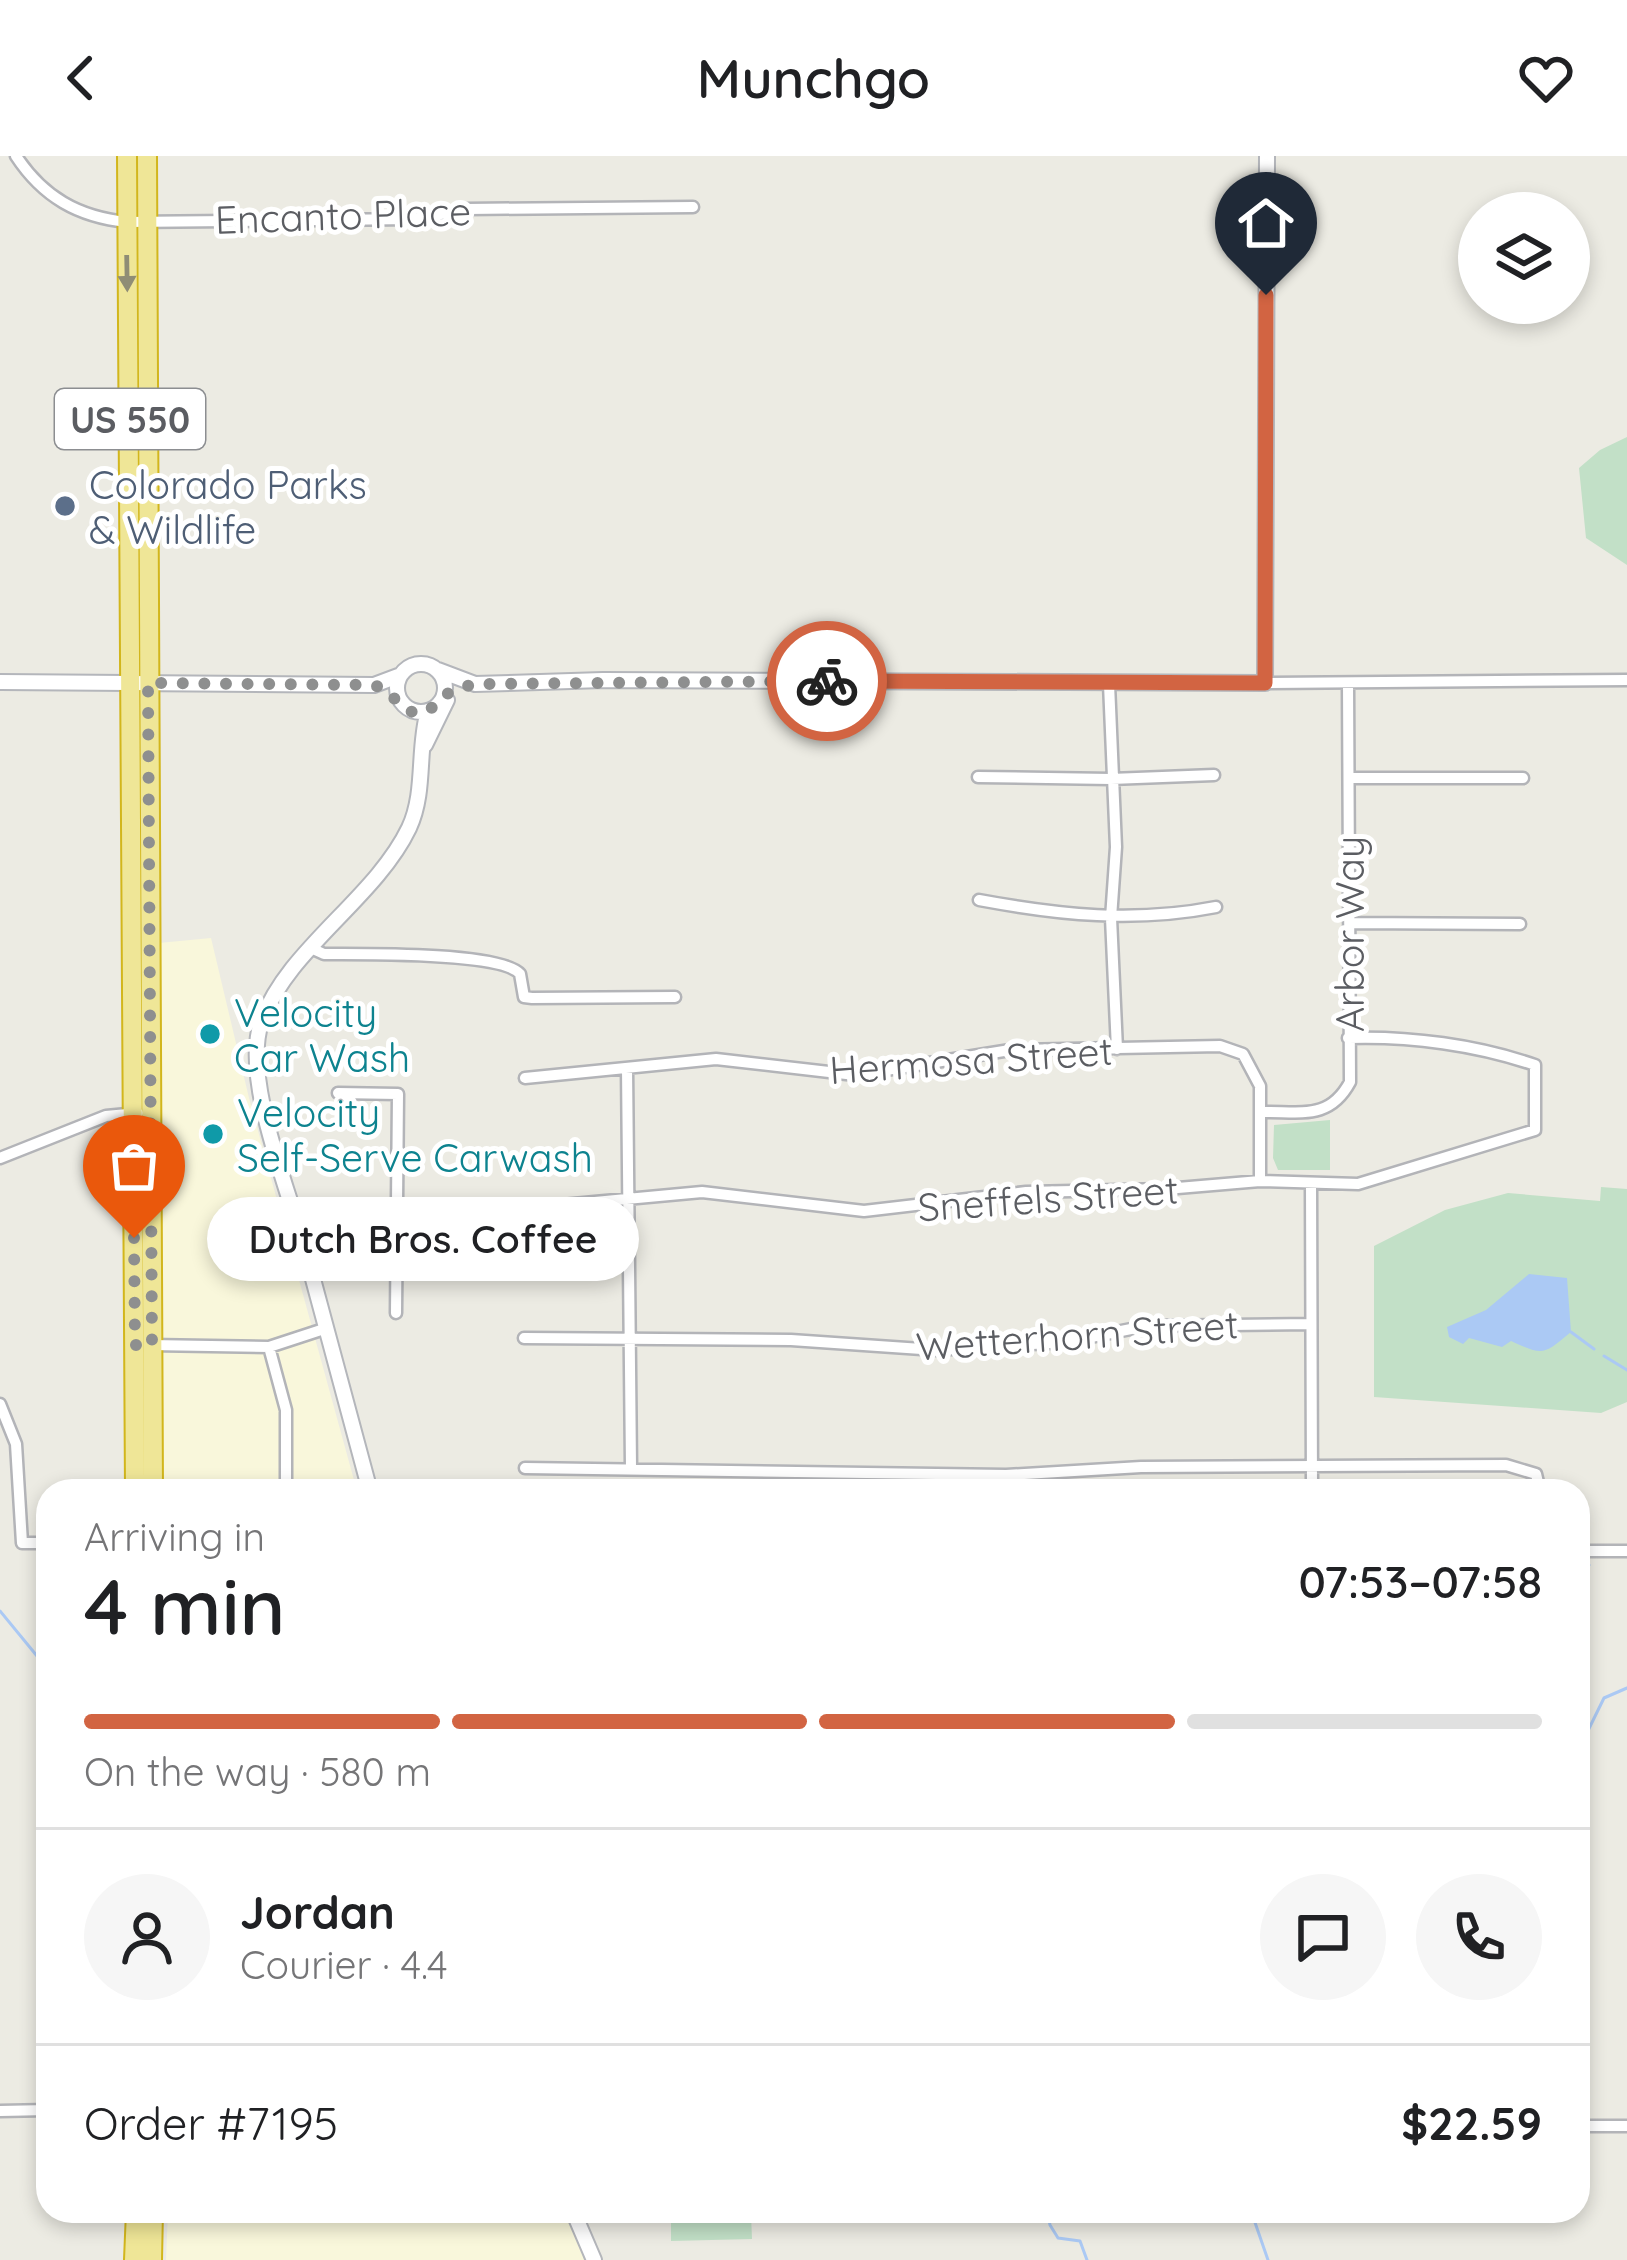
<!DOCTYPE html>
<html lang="en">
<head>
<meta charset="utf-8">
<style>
	body { margin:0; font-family:Quicksand,sans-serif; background:#f6f6f6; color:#202124; height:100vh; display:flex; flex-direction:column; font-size:45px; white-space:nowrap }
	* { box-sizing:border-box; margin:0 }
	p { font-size:39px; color:#757577 }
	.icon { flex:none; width:66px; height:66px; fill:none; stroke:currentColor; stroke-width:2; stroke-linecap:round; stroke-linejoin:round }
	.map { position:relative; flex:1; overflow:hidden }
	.details { position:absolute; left:36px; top:1323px; width:1554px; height:744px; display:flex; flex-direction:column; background:#fff; border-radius:36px; box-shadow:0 6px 18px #0003 }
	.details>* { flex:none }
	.tools { position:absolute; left:1458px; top:36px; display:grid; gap:24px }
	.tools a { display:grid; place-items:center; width:132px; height:132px; border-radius:50%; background:#fff; box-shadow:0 6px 18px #0003; font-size:60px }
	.pin { position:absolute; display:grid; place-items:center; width:102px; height:102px; color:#fff; margin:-123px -51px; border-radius:50% 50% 50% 0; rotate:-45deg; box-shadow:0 0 12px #0007 }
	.pin .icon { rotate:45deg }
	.courier { position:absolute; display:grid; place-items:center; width:120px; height:120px; margin:-60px; border:9px solid #d26442; border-radius:50%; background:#fff; color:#222; box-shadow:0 3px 15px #0007 }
	.bubble { position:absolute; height:84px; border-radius:42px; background:#fff; box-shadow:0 6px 18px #0003; font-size:39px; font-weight:600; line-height:84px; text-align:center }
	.head em { font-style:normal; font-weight:600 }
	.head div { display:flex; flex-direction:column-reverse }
	.head { display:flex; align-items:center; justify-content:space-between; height:204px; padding:0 48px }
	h1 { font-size:78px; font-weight:600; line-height:90px }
	.bar { display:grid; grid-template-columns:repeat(4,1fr); gap:18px 12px; align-content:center; height:144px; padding:0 48px }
	.bar i { height:15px; border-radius:9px; background:#e0e0e0 }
	.bar .on { background:#d26442 }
	.bar p { grid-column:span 4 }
	.line { display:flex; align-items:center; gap:30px; padding:0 48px; border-top:3px solid #e0e0e0 }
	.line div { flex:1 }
	.round { display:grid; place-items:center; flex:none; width:126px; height:126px; border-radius:63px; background:#f6f6f6 }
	header { display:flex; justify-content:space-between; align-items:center; height:156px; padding:0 48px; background:#fff; font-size:54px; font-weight:600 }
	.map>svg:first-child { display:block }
	.commercial { fill:#f9f7db }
	.green { fill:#c2e0c7 }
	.water { fill:#abc9f4 }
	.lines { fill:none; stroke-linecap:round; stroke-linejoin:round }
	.stream { stroke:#abc9f4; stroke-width:3 }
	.street-casing { stroke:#b3b4b8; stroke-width:15 }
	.secondary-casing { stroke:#b4b6bb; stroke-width:18 }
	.highway-casing { stroke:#d2b61c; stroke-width:22 }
	.street { stroke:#fff; stroke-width:10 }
	.secondary { stroke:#fff; stroke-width:14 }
	.highway { stroke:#efe697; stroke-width:18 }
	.oneway { fill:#8f8d75 }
	.done { stroke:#8e8f8f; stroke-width:12; stroke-dasharray:0 21.6 }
	.route { stroke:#d26442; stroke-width:15 }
	.service-dot { fill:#5c6f8a; stroke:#fff; stroke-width:4.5 }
	.culture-dot { fill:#0f9aa8; stroke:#fff; stroke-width:4.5 }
	.labels { text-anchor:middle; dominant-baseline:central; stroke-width:10; stroke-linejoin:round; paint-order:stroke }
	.shield { fill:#fff; stroke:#8c8e91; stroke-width:3 }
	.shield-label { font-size:36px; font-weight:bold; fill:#5b5d62 }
	.street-label { font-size:39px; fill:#5b5d62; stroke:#fff }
	.service-label { font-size:39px; fill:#4e5e75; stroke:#fff; text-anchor:start }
	.culture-label { font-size:39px; fill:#0d838f; stroke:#fff; text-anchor:start }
</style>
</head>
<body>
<header><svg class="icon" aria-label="back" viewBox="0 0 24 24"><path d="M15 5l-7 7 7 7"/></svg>Munchgo<svg class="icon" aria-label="heart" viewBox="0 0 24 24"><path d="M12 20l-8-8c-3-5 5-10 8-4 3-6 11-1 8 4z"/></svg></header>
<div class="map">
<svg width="1627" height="2104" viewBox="0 0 1627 2104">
	<rect width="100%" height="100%" fill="#ecebe3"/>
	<!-- commercial -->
	<path class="commercial" d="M211,782L249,942L357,1335H160L159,787Z
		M168,2055H570L584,2104H166Z"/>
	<!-- green -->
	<path class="green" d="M1627,281V409L1586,382L1579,312L1600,294Z
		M1330,964V1014H1278L1273,1002L1274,969Z
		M1601,1031L1627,1033V1246L1601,1257L1374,1241V1090L1445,1054L1508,1037L1600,1045Z
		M751,2058L752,2083L671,2085V2060Z"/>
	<!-- water -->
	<path class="water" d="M1529,1118L1567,1122L1571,1176C1543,1199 1544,1200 1511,1185L1502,1191L1469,1182L1463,1188L1449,1181L1447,1171L1486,1154Z"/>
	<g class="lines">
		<!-- stream -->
		<path class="stream" d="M1571,1176L1594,1193
			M1604,1200L1627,1214
			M0,1455L37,1500L48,1523
			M1578,1459L1581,1418L1589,1409
			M1578,1595L1604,1542L1627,1532
			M940,2055H948
			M1047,2055L1050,2069L1058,2082L1080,2085L1087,2104
			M1251,2055L1268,2104"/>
		<defs>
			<path id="street" d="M16,0C43,41 78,61 127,66L414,63L467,53L693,51
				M1265,527L1627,524
				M1109,528L1116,691L1111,762L1117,893
				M978,621L1111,623L1214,619
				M1349,622H1523
				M979,744C1060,759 1134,767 1216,751
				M1350,767L1520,768
				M313,793L324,798C360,798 502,796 520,818L524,841L532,842L675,841
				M627,912L631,1311
				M525,922L716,903L855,919L1010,894L1220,890L1243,898L1260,930V1025
				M338,937L398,938L396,1157
				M1261,956C1300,955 1329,965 1350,926L1348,527
				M0,1002L106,960L138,957
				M1311,1027L1312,1335
				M301,1078L399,1064L702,1036L864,1055L1026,1036L1166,1033L1260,1025L1358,1028L1535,974V909C1477,889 1410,880 1348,882
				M524,1182L791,1184L936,1194L1066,1186L1146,1170L1311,1168
				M150,1189L269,1191L324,1173
				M269,1191L286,1254V1335
				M0,1248L16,1288L22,1387H48
				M525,1312L1006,1319L1141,1311L1506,1309L1536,1318L1540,1335
				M1578,1395H1627
				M0,1955L48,1954
				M1578,1970H1627"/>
			<path id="secondary" d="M397 532a24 24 0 1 1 48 0a24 24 0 1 1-48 0Z
				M438,514L475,528L603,524L1265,527L1267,0
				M0,526L374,529L398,520
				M425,589L447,544
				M370,1335C349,1256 327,1177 306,1097C290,1036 242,925 261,867C286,794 375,743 409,672C426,636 417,593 428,555
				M573,2055L594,2104"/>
			<path id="highway" d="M127,0L135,1335
				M147,0L153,1335
				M134,2104L136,2055
				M152,2104L153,2055"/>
		</defs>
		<!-- street casing -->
		<use href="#street" class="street-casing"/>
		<!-- secondary casing -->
		<use href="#secondary" class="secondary-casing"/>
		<!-- highway casing -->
		<use href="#highway" class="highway-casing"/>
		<!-- street -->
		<use href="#street" class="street"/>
		<!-- secondary -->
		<use href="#secondary" class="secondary"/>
		<!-- highway -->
		<use href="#highway" class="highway"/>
	</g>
	<!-- one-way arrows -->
	<defs><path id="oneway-solid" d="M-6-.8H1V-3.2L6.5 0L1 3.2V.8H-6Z" transform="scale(3)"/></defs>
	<use class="oneway" href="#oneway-solid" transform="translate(127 117) rotate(89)"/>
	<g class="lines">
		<!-- done -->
		<path class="done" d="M134,1082L135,1189H152L148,527L374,529C391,536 392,542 405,552C425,566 435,547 447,538C454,533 467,530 476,528L827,525"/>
		<!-- route -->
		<path class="route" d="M827,525L1265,527L1266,139"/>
	</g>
	<!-- markers -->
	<circle class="service-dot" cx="65" cy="350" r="12"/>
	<g class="culture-dot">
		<circle cx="210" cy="878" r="12"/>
		<circle cx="213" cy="978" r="12"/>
	</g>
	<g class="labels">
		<!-- shield labels -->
		<rect class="shield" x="55" y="233" width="150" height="60" rx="9"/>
		<g class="shield-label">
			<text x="130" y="263">US 550</text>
		</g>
		<!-- street labels -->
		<g class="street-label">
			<text transform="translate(343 59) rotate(-2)">Encanto Place</text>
			<text transform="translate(1349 778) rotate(-90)">Arbor Way</text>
			<text transform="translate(971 904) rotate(-4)">Hermosa Street</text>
			<text transform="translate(1048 1042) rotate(-4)">Sneffels Street</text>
			<text transform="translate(1077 1179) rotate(-4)">Wetterhorn Street</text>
		</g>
		<!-- service labels -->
		<g class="service-label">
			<text x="89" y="328">Colorado Parks<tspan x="89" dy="45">&amp; Wildlife</tspan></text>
		</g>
		<!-- culture labels -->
		<g class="culture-label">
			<text x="234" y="856">Velocity<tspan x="234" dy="45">Car Wash</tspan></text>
			<text x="237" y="956">Velocity<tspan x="237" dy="45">Self-Serve Carwash</tspan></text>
		</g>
	</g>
</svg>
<div class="tools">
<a><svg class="icon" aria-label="layers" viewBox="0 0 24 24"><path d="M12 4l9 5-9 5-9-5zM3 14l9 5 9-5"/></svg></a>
</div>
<div class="pin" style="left:134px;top:1082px;background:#ea580c"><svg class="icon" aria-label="bag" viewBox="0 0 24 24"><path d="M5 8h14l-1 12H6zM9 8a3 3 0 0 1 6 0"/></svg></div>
<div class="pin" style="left:1266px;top:139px;background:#1f2937"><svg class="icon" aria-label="home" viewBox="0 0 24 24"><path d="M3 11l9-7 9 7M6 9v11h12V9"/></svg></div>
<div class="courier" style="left:827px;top:525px"><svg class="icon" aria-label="bike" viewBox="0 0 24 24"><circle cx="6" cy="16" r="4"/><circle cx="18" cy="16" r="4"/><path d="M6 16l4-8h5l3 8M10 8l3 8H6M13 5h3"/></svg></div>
<div class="bubble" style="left:207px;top:1041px;width:432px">Dutch Bros. Coffee</div>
<section class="details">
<div class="head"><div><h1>4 min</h1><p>Arriving in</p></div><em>07:53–07:58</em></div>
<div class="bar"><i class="on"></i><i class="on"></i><i class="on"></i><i></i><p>On the way · 580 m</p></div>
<div class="line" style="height:216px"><a class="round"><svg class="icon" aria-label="person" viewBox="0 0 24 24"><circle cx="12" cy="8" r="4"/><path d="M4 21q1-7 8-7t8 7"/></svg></a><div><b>Jordan</b><p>Courier · 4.4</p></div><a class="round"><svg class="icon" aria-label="chat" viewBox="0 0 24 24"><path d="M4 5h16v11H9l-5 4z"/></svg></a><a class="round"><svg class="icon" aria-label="phone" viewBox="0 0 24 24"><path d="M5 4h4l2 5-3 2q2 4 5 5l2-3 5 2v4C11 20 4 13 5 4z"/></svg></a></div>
<div class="line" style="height:156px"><div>Order #7195</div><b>$22.59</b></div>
</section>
</div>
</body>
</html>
